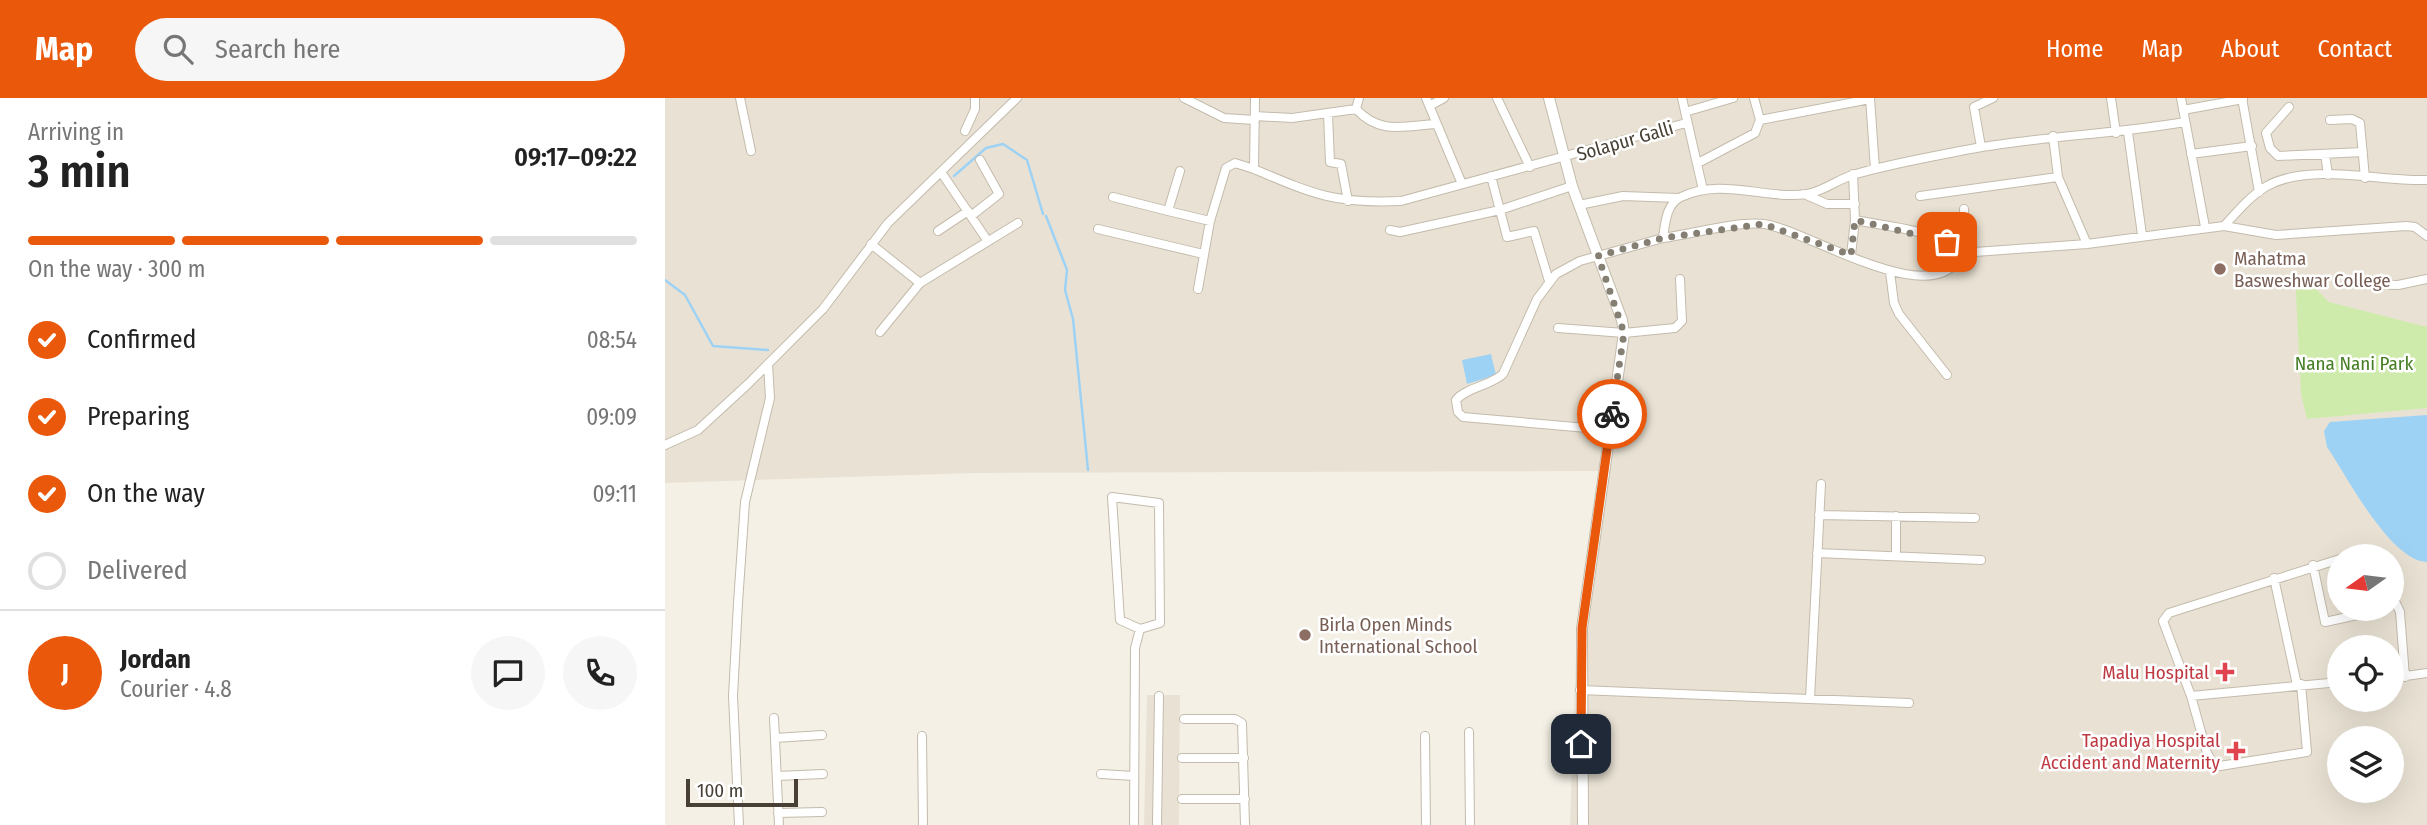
<!DOCTYPE html>
<html lang="en">
<head>
<meta charset="utf-8">
<style>
	body { margin:0; font-family:"Fira Sans Condensed",sans-serif; background:#f6f6f6; color:#222; height:100vh; display:flex; flex-direction:column; font-size:26px; white-space:nowrap }
	* { box-sizing:border-box; margin:0 }
	p { font-size:23px; color:#767676 }
	.icon { flex:none; width:38px; height:38px; fill:none; stroke:currentColor; stroke-width:2; stroke-linecap:round; stroke-linejoin:round }
	.map { position:relative; flex:1; overflow:hidden }
	.panel { display:flex; flex-direction:column; background:#fff; width:665px }
	.panel>* { flex:none }
	.needle { width:46px; rotate:256deg }
	.fabs { position:absolute; left:1662px; top:446px; display:grid; gap:14px }
	.fabs a { display:grid; place-items:center; width:77px; height:77px; border-radius:50%; background:#fff; box-shadow:0 7px 28px #0002; font-size:35px }
	.scale { position:absolute; left:21px; bottom:18px; width:112px; box-sizing:border-box; padding-left:7px; border:4px solid #484035; border-top:0; font-size:19px; line-height:24px; white-space:nowrap; color:#484035; -webkit-text-stroke:5px #fff; paint-order:stroke }
	.pin { position:absolute; display:grid; place-items:center; width:60px; height:60px; color:#fff; margin:-30px; border-radius:14px; box-shadow:0 4px 10px #0006 }
	.courier { position:absolute; display:grid; place-items:center; width:70px; height:70px; margin:-35px; border:5px solid #ea580c; border-radius:50%; background:#fff; color:#222; box-shadow:0 2px 9px #0007 }
	.summary em { font-style:normal; font-weight:600 }
	.summary div { display:flex; flex-direction:column-reverse }
	.summary { display:flex; align-items:center; justify-content:space-between; height:119px; padding:0 28px }
	h1 { font-size:46px; font-weight:600; line-height:52px }
	.bar { display:grid; grid-template-columns:repeat(4,1fr); gap:10px 7px; align-content:center; height:84px; padding:0 28px }
	.bar i { height:9px; border-radius:5px; background:#e0e0e0 }
	.bar .current { background:#ea580c }
	.bar p { grid-column:span 4 }
	.line { display:flex; align-items:center; gap:18px; padding:0 28px; border-top:2px solid #e0e0e0 }
	.line div { flex:1 }
	.round { display:grid; place-items:center; flex:none; width:74px; height:74px; border-radius:37px; background:#f6f6f6 }
	ol { padding:0 28px; list-style:none }
	li { display:flex; align-items:center; gap:21px; height:77px }
	li p { margin-inline-start:auto }
	li .icon { padding:7px; border-radius:50%; background:#ea580c; color:#fff; stroke-width:4 }
	li:last-child { color:#767676 }
	li i { width:38px; height:38px; border:4px solid #e0e0e0; border-radius:50% }
	header { display:flex; align-items:center; gap:42px; box-sizing:border-box; height:98px; padding:0 35px; background:#ea580c; color:#fff }
	header strong { font-size:33px }
	nav { display:flex; gap:38px; margin-inline-start:auto; font-size:24px }
	.search { width:490px; height:63px; background:#f6f6f6; display:flex; align-items:center; gap:18px; box-sizing:border-box; padding:0 24px; border-radius:38px; color:#767676; font-size:26px }
	main { display:flex; flex:1; min-height:0 }
	.map>svg:first-child { display:block }
	.residential { fill:#e9e2d4; fill-rule:evenodd }
	.green { fill:#cfebac }
	.water { fill:#9ed2f5 }
	.lines { fill:none; stroke-linecap:round; stroke-linejoin:round }
	.stream { stroke:#9ed2f5; stroke-width:2.5 }
	.minor-casing { stroke:#c3bbab; stroke-width:10 }
	.tertiary-casing { stroke:#c3bbab; stroke-width:12 }
	.minor { stroke:#fff; stroke-width:8 }
	.tertiary { stroke:#fff; stroke-width:10 }
	.done { stroke:#847e73; stroke-width:7; stroke-dasharray:0 12.6 }
	.route { stroke:#ea580c; stroke-width:9 }
	.education-dot { fill:#8d6e63; stroke:#fff; stroke-width:2.5 }
	.health-dot { fill:#e0444e; stroke:#fff; stroke-width:2.5 }
	.labels { text-anchor:middle; dominant-baseline:central; stroke-width:5; stroke-linejoin:round; paint-order:stroke }
	.street-label { font-size:19px; fill:#484035; stroke:#fff }
	.education-label { font-size:19px; fill:#785e54; stroke:#fff; text-anchor:start }
	.park-label { font-size:19px; fill:#467e24; stroke:#fff }
	.health-label { font-size:19px; fill:#be3a42; stroke:#fff; text-anchor:end }
</style>
</head>
<body>
<header>
<strong>Map</strong>
<div class="search"><svg class="icon" aria-label="search" viewBox="0 0 24 24"><circle cx="10" cy="10" r="6"/><path d="M15 15l6 6"/></svg>Search here</div>
<nav><a>Home</a><a>Map</a><a>About</a><a>Contact</a></nav>
</header>
<main>
<section class="panel">
<div class="summary"><div><h1>3 min</h1><p>Arriving in</p></div><em>09:17–09:22</em></div>
<div class="bar"><i class="current"></i><i class="current"></i><i class="current"></i><i></i><p>On the way · 300 m</p></div>
<ol>
<li><svg class="icon" aria-label="check" viewBox="0 0 24 24"><path d="M5 12l5 5 9-10"/></svg>Confirmed<p>08:54</p></li>
<li><svg class="icon" aria-label="check" viewBox="0 0 24 24"><path d="M5 12l5 5 9-10"/></svg>Preparing<p>09:09</p></li>
<li><svg class="icon" aria-label="check" viewBox="0 0 24 24"><path d="M5 12l5 5 9-10"/></svg>On the way<p>09:11</p></li>
<li><i></i>Delivered</li>
</ol>
<div class="line" style="height:126px"><b class="round" style="background:#ea580c;color:#fff">J</b><div><b>Jordan</b><p>Courier · 4.8</p></div><a class="round"><svg class="icon" aria-label="chat" viewBox="0 0 24 24"><path d="M4 5h16v11H9l-5 4z"/></svg></a><a class="round"><svg class="icon" aria-label="phone" viewBox="0 0 24 24"><path d="M5 4h4l2 5-3 2q2 4 5 5l2-3 5 2v4C11 20 4 13 5 4z"/></svg></a></div>
</section>
<div class="map">
<svg width="1762" height="727" viewBox="0 0 1762 727">
	<rect width="100%" height="100%" fill="#f4f0e6"/>
	<!-- residential -->
	<path class="residential" d="M0,0H1762V727H905L911,556L936,373L310,375L0,385ZM1675,458H1727V511H1675ZM1675,550H1727V602H1675ZM1675,640H1727V693H1675Z
		M482,597H515L514,727H479Z"/>
	<!-- green -->
	<path class="green" d="M1630,177L1646,186L1664,204L1762,229V310L1642,321L1636,296Z"/>
	<!-- water -->
	<path class="water" d="M826,256L831,277L802,286L797,262Z
		M1762,317V464C1725,463 1682,378 1662,349L1659,333L1665,324Z"/>
	<g class="lines">
		<!-- stream -->
		<path class="stream" d="M289,78L321,50L338,46L362,62L378,116
			M381,118L402,172L400,192L408,221L423,372
			M0,182L20,197L48,248L103,252"/>
		<defs>
			<path id="minor" d="M75,0L86,53
				M519,0L559,20L590,22
				M590,0L589,71C648,96 670,106 736,103L1021,25
				M761,0L797,86
				M832,0L865,69
				M1017,0L1038,92
				M1205,0L1210,71
				M1446,0L1451,35
				M1516,0L1540,129
				M1577,0L1594,94
				M766,7L779,0
				M1624,9L1601,35L1605,50L1613,58L1698,54
				M691,11C715,37 739,28 771,26
				M1518,12L1578,1
				M1020,14L1068,0
				M663,16L665,64L676,66L683,103
				M590,18L627,20L691,11L694,0
				M1095,22L1205,1
				M1665,22L1687,21L1695,25L1700,80
				M300,33L310,11V0
				M1463,34L1477,137
				M1388,38L1393,79L1422,146
				M1316,49L1309,9L1328,0
				M1526,56L1587,48
				M1660,56L1663,77
				M1033,65L1090,35L1095,22L1089,0
				M515,73L503,113L545,123L561,70L570,65L589,71
				M276,74L322,142
				M1188,76L1190,122C1223,129 1271,131 1296,155
				M826,78L842,139L869,133L884,183
				M1139,96L1162,106H1190
				M1255,98L1393,79
				M448,99L503,113
				M914,107L958,98L1013,100
				M1299,111L1300,155
				M306,118L334,96L315,62
				M1559,128C1572,114 1585,98 1602,88C1645,64 1715,84 1762,82
				M433,131L538,156
				M725,132L735,134L835,112L907,88
				M273,133L303,113
				M998,140C1028,136 1071,123 1099,126C1140,131 1273,218 1296,155L1422,146L1559,128L1611,137L1741,128L1750,129L1762,138
				M206,146L255,185
				M1186,157L1190,122
				M1225,174L1229,205L1234,216L1282,277
				M1702,186L1733,187L1762,181
				M533,191L545,123
				M893,230L959,235L1010,230L1017,223L1015,181
				M215,234L255,185L353,125
				M945,332L798,319L793,314L791,302C802,289 825,288 838,276L872,201L891,176L915,163L998,140C1000,126 1001,106 1016,99C1057,79 1100,102 1142,96C1160,93 1174,80 1191,76C1225,66 1260,60 1295,53C1370,38 1445,37 1520,24
				M0,347L33,332L83,286L158,211L223,125L352,0
				M1154,417L1310,420
				M1152,455L1316,462
				M1231,458V418
				M1675,461L1504,515L1498,523L1526,598L1675,584
				M1648,467L1660,524L1720,511
				M1609,480L1632,587
				M1727,497L1735,514L1740,579
				M1727,580L1762,575
				M915,592L1244,605
				M1526,598L1542,655L1549,667L1555,668L1642,654L1636,586
				M1145,601L1156,386
				M109,620L114,727
				M519,621H570L577,625L580,727
				M804,634L805,727
				M257,638L258,727
				M760,638L761,727
				M110,640L157,637
				M517,660H579
				M436,676L469,678
				M112,678L158,676
				M517,701H580
				M113,715L157,714
				M74,727L68,598L73,505L80,404L105,300L103,266
				M469,727L470,550L475,531L495,525L494,405L447,399L455,522L475,531
				M492,727L494,598"/>
			<path id="tertiary" d="M884,0L907,88L957,222L959,235L917,530L918,727"/>
		</defs>
		<!-- minor casing -->
		<use href="#minor" class="minor-casing"/>
		<!-- tertiary casing -->
		<use href="#tertiary" class="tertiary-casing"/>
		<!-- minor -->
		<use href="#minor" class="minor"/>
		<!-- tertiary -->
		<use href="#tertiary" class="tertiary"/>
	</g>
	<g class="lines">
		<!-- done -->
		<path class="done" d="M947,316L959,235L933,158L998,140L1098,126L1186,157L1190,122L1282,144"/>
		<!-- route -->
		<path class="route" d="M916,646L917,530L947,316"/>
	</g>
	<!-- markers -->
	<g class="education-dot">
		<circle cx="1555" cy="171" r="7"/>
		<circle cx="640" cy="537" r="7"/>
	</g>
	<g class="health-dot">
		<path d="M1556.5 563.5h7v7h7v7h-7v7h-7v-7h-7v-7h7z"/>
		<path d="M1567.5 642.5h7v7h7v7h-7v7h-7v-7h-7v-7h7z"/>
	</g>
	<g class="labels">
		<!-- street labels -->
		<g class="street-label">
			<text transform="translate(960 43) rotate(-16)">Solapur Galli</text>
		</g>
		<!-- education labels -->
		<g class="education-label">
			<text x="1569" y="160">Mahatma<tspan x="1569" dy="22">Basweshwar College</tspan></text>
			<text x="654" y="526">Birla Open Minds<tspan x="654" dy="22">International School</tspan></text>
		</g>
		<!-- park labels -->
		<g class="park-label">
			<text x="1689" y="265">Nana Nani Park</text>
		</g>
		<!-- health labels -->
		<g class="health-label">
			<text x="1544" y="574">Malu Hospital</text>
			<text x="1555" y="642">Tapadiya Hospital<tspan x="1555" dy="22">Accident and Maternity</tspan></text>
		</g>
	</g>
</svg>
<div class="fabs">
<a><svg class="needle" viewBox="-14 -14 28 28"><path d="M0-13l5 13h-10z" fill="#e53935"/><path d="M0 13l5-13h-10z" fill="#767676"/></svg></a>
<a><svg class="icon" aria-label="locate" viewBox="0 0 24 24"><circle cx="12" cy="12" r="6"/><path d="M12 2v4M12 18v4M2 12h4M18 12h4"/></svg></a>
<a><svg class="icon" aria-label="layers" viewBox="0 0 24 24"><path d="M12 4l9 5-9 5-9-5zM3 14l9 5 9-5"/></svg></a>
</div>
<div class="scale">100 m</div>
<div class="pin" style="left:1282px;top:144px;background:#ea580c"><svg class="icon" aria-label="bag" viewBox="0 0 24 24"><path d="M5 8h14l-1 12H6zM9 8a3 3 0 0 1 6 0"/></svg></div>
<div class="pin" style="left:916px;top:646px;background:#1f2937"><svg class="icon" aria-label="home" viewBox="0 0 24 24"><path d="M3 11l9-7 9 7M6 9v11h12V9"/></svg></div>
<div class="courier" style="left:947px;top:316px"><svg class="icon" aria-label="bike" viewBox="0 0 24 24"><circle cx="6" cy="16" r="4"/><circle cx="18" cy="16" r="4"/><path d="M6 16l4-8h5l3 8M10 8l3 8H6M13 5h3"/></svg></div>
</div>
</main>
</body>
</html>
